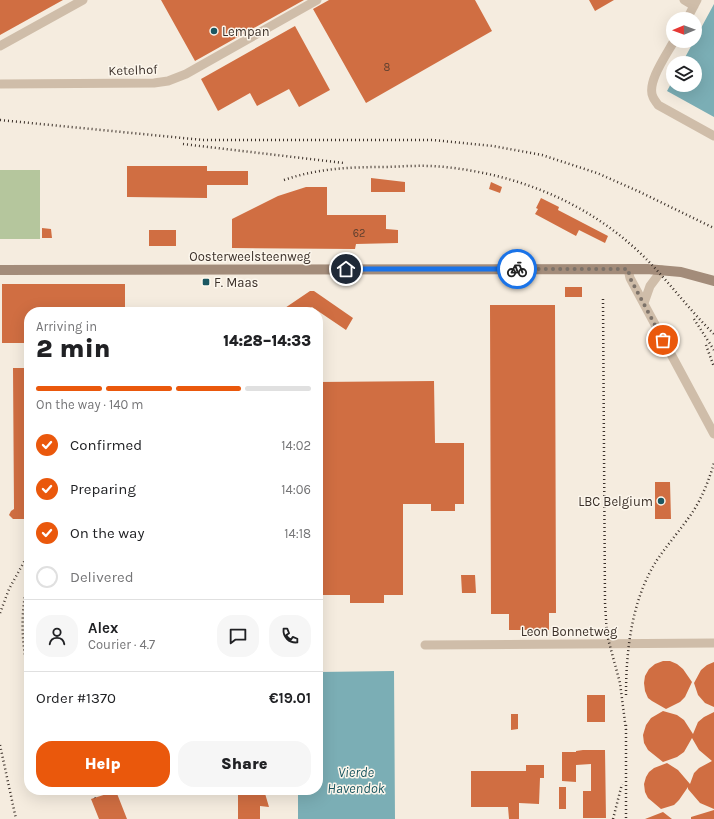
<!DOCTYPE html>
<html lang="en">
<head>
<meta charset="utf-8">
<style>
	body { margin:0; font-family:Karla,sans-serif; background:#f6f6f6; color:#202124; height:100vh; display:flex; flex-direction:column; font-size:15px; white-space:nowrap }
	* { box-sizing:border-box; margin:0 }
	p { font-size:13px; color:#757577 }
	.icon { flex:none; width:22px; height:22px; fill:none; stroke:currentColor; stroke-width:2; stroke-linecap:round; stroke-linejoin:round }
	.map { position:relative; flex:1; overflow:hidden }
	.panel { position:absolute; left:24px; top:307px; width:299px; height:488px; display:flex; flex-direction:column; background:#fff; border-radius:16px; box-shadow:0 4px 16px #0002 }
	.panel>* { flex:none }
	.needle { width:26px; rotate:269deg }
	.buttons { position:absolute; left:666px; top:12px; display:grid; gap:8px }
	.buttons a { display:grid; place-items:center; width:36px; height:36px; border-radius:50%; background:#fff; box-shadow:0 4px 16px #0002; font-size:20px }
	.pin { position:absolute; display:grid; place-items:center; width:34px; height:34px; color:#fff; margin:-17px; border:2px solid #fff; border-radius:50%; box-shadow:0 1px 4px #0007 }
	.courier { position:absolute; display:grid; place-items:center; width:40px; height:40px; margin:-20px; border:3px solid #1a73e8; border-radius:50%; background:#fff; color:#222; box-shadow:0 1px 5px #0007 }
	.head em { font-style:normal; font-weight:800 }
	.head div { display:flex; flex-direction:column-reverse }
	.head { display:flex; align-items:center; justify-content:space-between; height:68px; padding:0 12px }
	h1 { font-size:26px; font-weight:800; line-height:30px }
	.bar { display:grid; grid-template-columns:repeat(4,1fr); gap:6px 4px; align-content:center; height:48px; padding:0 12px }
	.bar i { height:5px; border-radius:3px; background:#e0e0e0 }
	.bar .selected { background:#ea580c }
	.bar p { grid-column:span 4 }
	.line { display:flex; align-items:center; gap:10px; padding:0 12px; border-top:1px solid #e0e0e0 }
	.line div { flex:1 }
	.round { display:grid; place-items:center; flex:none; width:42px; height:42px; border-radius:16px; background:#f6f6f6 }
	ol { padding:0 12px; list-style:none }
	li { display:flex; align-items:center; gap:12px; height:44px }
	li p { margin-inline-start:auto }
	li .icon { padding:4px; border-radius:50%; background:#ea580c; color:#fff; stroke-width:4 }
	li:last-child { color:#757577 }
	li i { width:22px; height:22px; border:2px solid #e0e0e0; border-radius:50% }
	.action { display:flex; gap:8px; margin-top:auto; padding:8px 12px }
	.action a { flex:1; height:46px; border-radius:16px; background:#ea580c; color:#fff; font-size:16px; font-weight:800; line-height:46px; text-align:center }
	.action a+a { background:#f6f6f6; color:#202124 }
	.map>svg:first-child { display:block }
	.green { fill:#b5c69d }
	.water { fill:#7baeb5 }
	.building { fill:#d06e42 }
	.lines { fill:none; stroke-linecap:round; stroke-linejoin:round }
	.minor { stroke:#cfbda9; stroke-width:9 }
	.secondary { stroke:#a38c7a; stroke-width:10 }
	.rail { stroke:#3b3029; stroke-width:2.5; stroke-dasharray:1 3; stroke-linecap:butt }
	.done { stroke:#7c7269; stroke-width:4; stroke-dasharray:0 7.2 }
	.route { stroke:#1a73e8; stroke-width:5 }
	.poi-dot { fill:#1b5761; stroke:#fcf6ec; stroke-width:1.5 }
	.labels { text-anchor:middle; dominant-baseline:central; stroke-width:3; stroke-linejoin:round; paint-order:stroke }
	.number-label { font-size:11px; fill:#60402f }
	.poi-label { font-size:13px; fill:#3b3029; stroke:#fcf6ec; text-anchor:start }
	.street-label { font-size:13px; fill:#3b3029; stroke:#fcf6ec }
	.water-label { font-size:14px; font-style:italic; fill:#1b5761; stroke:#fcf6ec }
</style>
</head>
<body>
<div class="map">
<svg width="714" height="819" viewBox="0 0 714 819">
	<rect width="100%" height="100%" fill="#f5ecdf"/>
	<!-- green -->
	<path class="green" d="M0,170H40V239H0Z"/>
	<!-- water -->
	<path class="water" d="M714,4V117L667,91L673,80V85H695V63H682Z
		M394,671L395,819H298V790H318V672Z"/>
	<!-- building -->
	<path class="building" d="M0,0H63L0,35Z
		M161,0H304L195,61Z
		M329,0H475L492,31L366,103L313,9Z
		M589,0H614L595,11Z
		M295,26L330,90L299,107L289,89L257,106L250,93L218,111L201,79Z
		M127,166H207V171H248V185H207V198L127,197Z
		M371,178L405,182V192H371Z
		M491,182L502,187L500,193L489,189Z
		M306,187H327V215H386V229L398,230V243L356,244L355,249L232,248V219L278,196Z
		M541,198L559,207L558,210L608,236L605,243L579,230L576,236L535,214L538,209L536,208Z
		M42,228L51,229L52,238H42Z
		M149,230H176V246H149Z
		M2,284H125V312H29V343H2Z
		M565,287H582V297H565Z
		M310,291H314L353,318L346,330L312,307L304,312H279Z
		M490,305H555L556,613H549V630H509V614H491Z
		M13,368H29V503H26V519H13L9,515L11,511L14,509Z
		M434,381L435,443H464V504H455V511H431V504H403V595H384V603H350V595H318V382Z
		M655,482H670L671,519H655Z
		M461,575H475L476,593H462Z
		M663,661H670L677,664L683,669L692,682L685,697L680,702L666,709L652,701L648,698L645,691L644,683L645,676L649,669L655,664Z
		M714,662V707L705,703L698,695L694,683L701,670L707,665Z
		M587,695H605V722H587Z
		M663,711L677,715L684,720L693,734L698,722L704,717L714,712V809L700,803L688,789V787L679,800L674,805L661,809L648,798L645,792L644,784L646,777L649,772L654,768L667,763L678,770L690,784L694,773L699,768L712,761L699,750L692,738L684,752L677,757L663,762L648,750L644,743L643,735L646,725L651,718Z
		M511,714H518V729L511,730Z
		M583,750H605L606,818H583V791H591V764L576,765V782L562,781V752H576V751Z
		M526,765H544V778H540L539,804L519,803V819H509L508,807H471V771H526Z
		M559,787H566V809H559Z
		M238,790H264L269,807L260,806V819H238Z
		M116,791L127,819H99L91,799Z
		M714,810V819H691V817Z
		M663,812L672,819H645Z"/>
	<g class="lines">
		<!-- minor -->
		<path class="minor" d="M684,0L694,6
			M687,19L697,0
			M674,41C667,54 646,83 653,97C654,100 657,103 658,105L714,136
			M0,46L83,0
			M0,84L154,83L168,81L186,74L317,0
			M628,269L630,278L714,434
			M644,303L650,286L662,270
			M425,645L714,643"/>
		<!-- secondary -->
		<path class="secondary" d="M0,270L647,269L681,272L714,281"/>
		<!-- rail -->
		<path class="rail" d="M0,120L203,140H433L493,146L542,155L597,173L640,192L714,228
			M183,144L344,163
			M284,180C319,168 351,167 388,167C407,166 426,165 445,167C513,174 578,199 629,243C661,270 684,305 714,334
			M603,299L605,603L607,635L620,683L626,730
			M694,319L714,350
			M706,345L714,367
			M29,578C20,610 21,643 29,675
			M0,613L9,589L29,553
			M626,695C626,649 632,599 657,560C668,544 681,529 692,513C702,498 709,480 714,463
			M626,725V819
			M0,745L16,819
			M92,790L95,798
			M613,819L622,784"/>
	</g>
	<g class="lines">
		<!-- done -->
		<path class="done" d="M517,269H628L630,278L663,340"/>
		<!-- route -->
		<path class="route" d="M346,269H517"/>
	</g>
	<!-- markers -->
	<g class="poi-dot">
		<circle cx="214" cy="31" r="4"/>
		<rect x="202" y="278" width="8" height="8" rx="2"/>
		<circle cx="661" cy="501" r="4"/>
	</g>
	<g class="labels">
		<!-- number labels -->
		<g class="number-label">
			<text x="387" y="67">8</text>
			<text x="359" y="233">62</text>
		</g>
		<!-- poi labels -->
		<g class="poi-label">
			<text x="222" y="31">Lempan</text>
			<text x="214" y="282">F. Maas</text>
			<text x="653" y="501" text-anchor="end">LBC Belgium</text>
		</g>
		<!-- street labels -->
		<g class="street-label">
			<text transform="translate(133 70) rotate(-2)">Ketelhof</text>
			<text x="250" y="256">Oosterweelsteenweg</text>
			<text x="569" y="631">Leon Bonnetweg</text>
		</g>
		<!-- water labels -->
		<g class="water-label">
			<text x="356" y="772">Vierde<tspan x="356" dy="16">Havendok</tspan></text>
		</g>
	</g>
</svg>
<div class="buttons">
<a><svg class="needle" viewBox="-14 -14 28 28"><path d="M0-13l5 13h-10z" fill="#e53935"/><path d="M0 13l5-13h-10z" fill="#757577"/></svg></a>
<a><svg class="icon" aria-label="layers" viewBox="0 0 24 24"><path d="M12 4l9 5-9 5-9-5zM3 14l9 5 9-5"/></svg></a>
</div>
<div class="pin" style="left:663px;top:340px;background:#ea580c"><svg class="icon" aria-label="bag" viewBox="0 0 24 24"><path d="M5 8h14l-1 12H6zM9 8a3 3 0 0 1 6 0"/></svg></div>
<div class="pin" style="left:346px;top:269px;background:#1f2937"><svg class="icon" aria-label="home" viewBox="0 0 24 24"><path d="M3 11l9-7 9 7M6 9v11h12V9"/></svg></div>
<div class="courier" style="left:517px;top:269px"><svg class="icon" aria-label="bike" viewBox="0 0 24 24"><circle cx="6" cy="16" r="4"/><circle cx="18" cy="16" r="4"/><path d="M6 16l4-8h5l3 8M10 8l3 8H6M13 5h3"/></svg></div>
<section class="panel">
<div class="head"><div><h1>2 min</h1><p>Arriving in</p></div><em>14:28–14:33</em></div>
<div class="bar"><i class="selected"></i><i class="selected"></i><i class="selected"></i><i></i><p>On the way · 140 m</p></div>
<ol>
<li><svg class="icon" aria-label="check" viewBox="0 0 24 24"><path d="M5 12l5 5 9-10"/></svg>Confirmed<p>14:02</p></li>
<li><svg class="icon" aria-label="check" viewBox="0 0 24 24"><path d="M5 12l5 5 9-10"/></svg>Preparing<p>14:06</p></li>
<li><svg class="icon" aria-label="check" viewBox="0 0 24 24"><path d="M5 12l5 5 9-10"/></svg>On the way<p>14:18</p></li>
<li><i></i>Delivered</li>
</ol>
<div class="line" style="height:72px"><a class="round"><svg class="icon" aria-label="person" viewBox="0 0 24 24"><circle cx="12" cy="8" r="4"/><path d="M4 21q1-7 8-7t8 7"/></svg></a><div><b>Alex</b><p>Courier · 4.7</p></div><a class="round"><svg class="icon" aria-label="chat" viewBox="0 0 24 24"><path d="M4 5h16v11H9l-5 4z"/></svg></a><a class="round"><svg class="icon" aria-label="phone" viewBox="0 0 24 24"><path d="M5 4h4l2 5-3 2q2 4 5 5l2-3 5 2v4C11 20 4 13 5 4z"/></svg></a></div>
<div class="line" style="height:52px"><div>Order #1370</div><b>€19.01</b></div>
<div class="action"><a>Help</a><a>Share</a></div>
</section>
</div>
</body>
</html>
